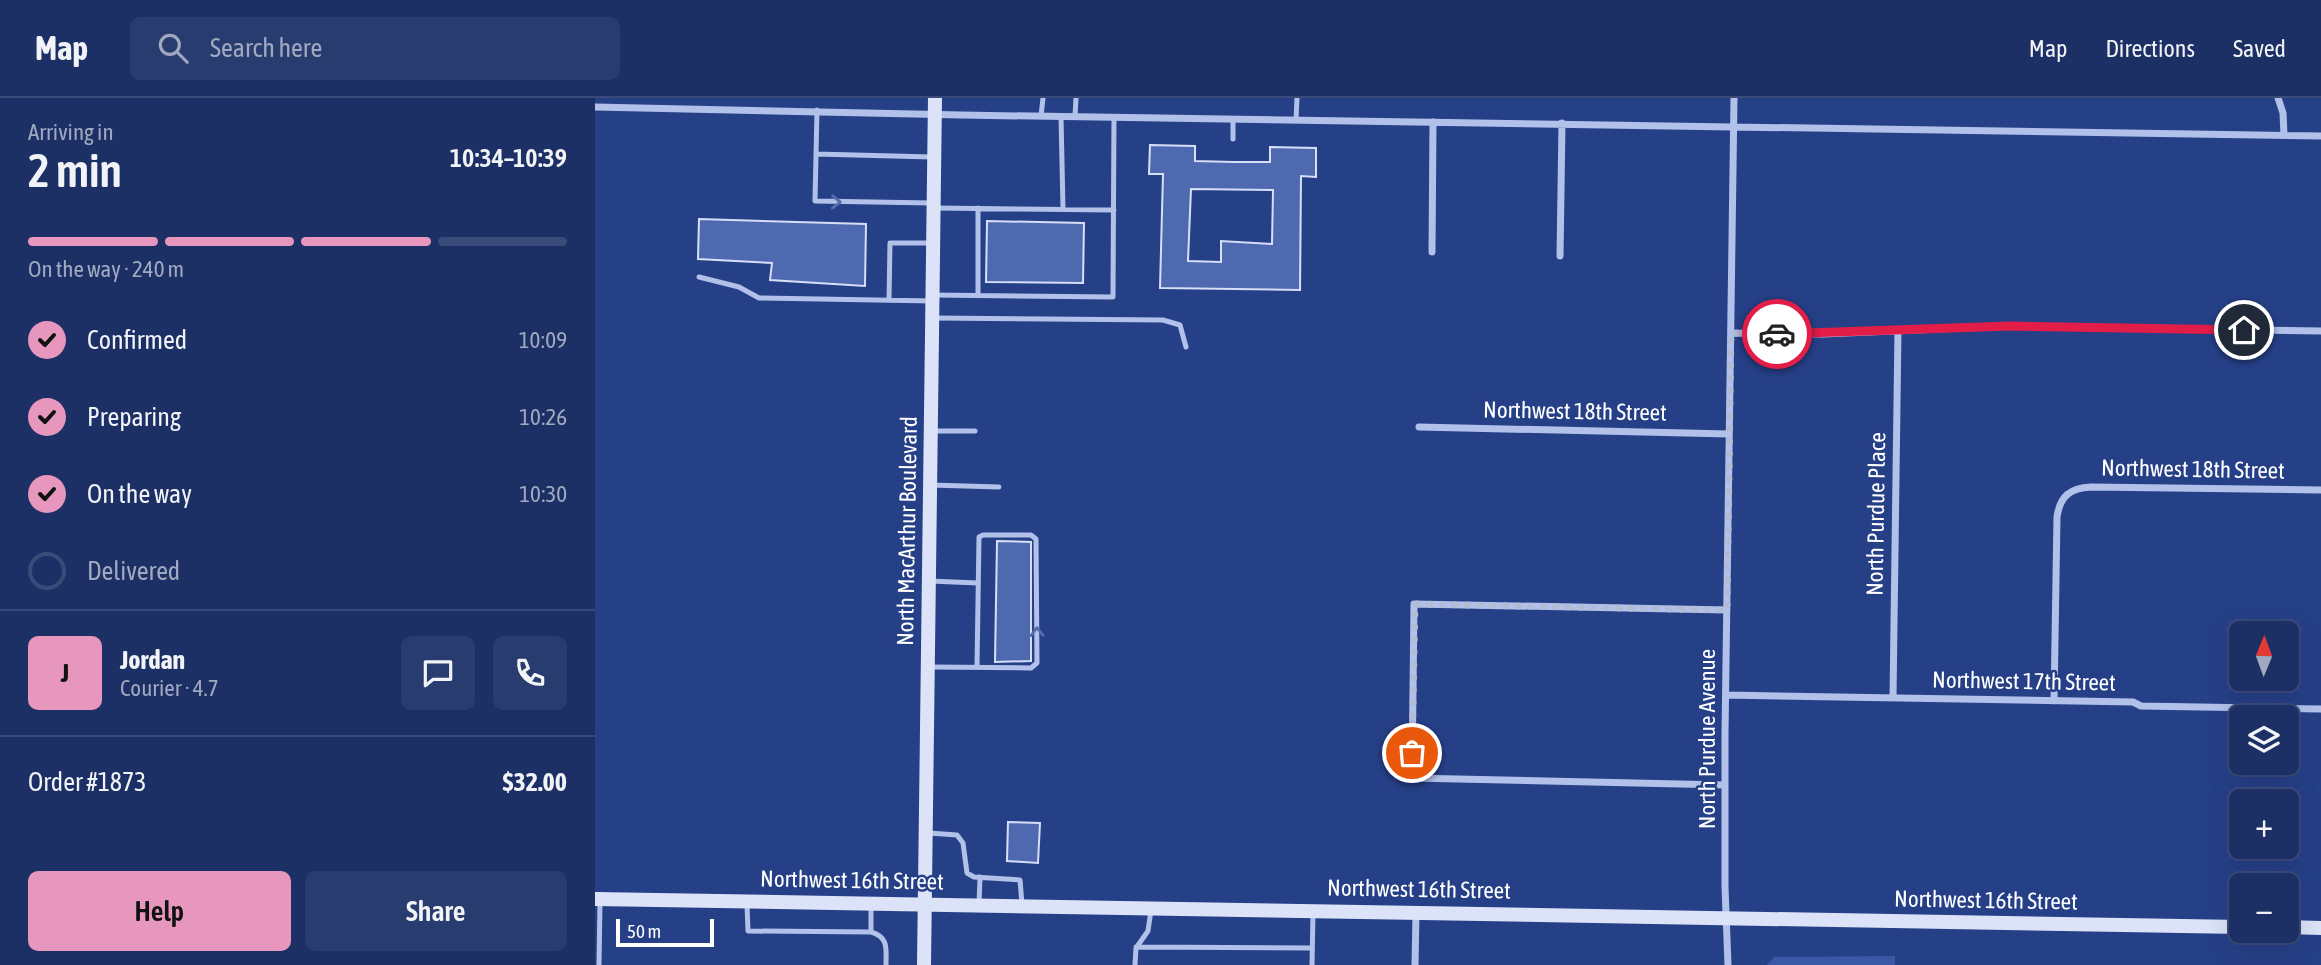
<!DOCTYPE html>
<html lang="en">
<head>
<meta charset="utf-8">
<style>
	body { margin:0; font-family:"Asap Condensed",sans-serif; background:#293c6f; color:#f1f3f6; height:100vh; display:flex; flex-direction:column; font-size:26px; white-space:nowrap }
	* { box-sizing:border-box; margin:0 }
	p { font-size:23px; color:#a0a9bf }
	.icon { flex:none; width:38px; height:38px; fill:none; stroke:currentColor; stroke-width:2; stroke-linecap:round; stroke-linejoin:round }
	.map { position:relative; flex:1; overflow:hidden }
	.details { display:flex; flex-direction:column; background:#1c3066; width:595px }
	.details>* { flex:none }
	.needle { width:46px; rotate:1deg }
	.tools { position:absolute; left:1634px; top:523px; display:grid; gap:14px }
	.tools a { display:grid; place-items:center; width:70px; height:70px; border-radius:10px; background:#1c3066; box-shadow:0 7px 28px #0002,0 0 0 2px #3a4b7a; font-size:35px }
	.scale { position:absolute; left:21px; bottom:18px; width:98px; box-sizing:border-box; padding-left:7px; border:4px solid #fff; border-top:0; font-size:19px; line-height:24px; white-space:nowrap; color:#fff; -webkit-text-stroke:5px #264088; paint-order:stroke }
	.pin { position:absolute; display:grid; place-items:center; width:60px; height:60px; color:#fff; margin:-30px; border:4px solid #fff; border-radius:50%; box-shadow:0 2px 7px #0007 }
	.courier { position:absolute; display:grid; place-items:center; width:70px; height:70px; margin:-35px; border:5px solid #e11d48; border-radius:50%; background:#fff; color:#222; box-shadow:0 2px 9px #0007 }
	.headline em { font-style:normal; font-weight:600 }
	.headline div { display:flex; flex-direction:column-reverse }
	.headline { display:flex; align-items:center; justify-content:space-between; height:119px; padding:0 28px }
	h1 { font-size:46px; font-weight:600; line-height:52px }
	.bar { display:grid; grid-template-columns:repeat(4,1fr); gap:10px 7px; align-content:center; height:84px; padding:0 28px }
	.bar i { height:9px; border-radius:5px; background:#3a4b7a }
	.bar .on { background:#e797bd }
	.bar p { grid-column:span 4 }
	.line { display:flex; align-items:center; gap:18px; padding:0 28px; border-top:2px solid #3a4b7a }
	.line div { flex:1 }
	.round { display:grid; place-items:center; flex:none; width:74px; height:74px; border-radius:10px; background:#293c6f }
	ol { padding:0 28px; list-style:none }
	li { display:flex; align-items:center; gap:21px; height:77px }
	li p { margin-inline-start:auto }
	li .icon { padding:7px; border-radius:50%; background:#e797bd; color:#111; stroke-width:4 }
	li:last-child { color:#a0a9bf }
	li i { width:38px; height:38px; border:4px solid #3a4b7a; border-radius:50% }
	.primary-button { display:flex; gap:14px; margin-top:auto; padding:14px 28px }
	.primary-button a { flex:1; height:80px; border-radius:10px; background:#e797bd; color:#111; font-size:28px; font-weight:600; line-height:80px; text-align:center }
	.primary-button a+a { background:#293c6f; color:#f1f3f6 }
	header { display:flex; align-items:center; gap:42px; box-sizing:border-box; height:98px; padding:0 35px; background:#1c3066; border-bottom:2px solid #3a4b7a }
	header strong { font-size:33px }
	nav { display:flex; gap:38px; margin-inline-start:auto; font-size:24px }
	.search { width:490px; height:63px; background:#293c6f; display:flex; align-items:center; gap:18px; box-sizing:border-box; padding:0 24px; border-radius:10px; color:#a0a9bf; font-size:26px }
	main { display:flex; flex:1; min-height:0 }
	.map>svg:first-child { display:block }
	.green { fill:#3a58a5 }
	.building { fill:#4e69b0; stroke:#d6dff7; stroke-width:2; fill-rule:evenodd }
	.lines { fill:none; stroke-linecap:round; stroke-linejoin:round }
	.lane { stroke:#b2c1e9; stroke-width:5 }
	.street { stroke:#b2c1e9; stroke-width:7 }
	.secondary { stroke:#dce3f8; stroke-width:14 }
	.oneway { stroke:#576daa }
	.done { stroke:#b3bcd5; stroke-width:7; stroke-dasharray:0 12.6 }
	.route { stroke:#e11d48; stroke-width:9 }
	.labels { text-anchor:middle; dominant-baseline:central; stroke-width:5; stroke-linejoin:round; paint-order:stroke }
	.street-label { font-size:23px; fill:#fff; stroke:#264088 }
</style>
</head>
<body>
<header>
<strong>Map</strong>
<div class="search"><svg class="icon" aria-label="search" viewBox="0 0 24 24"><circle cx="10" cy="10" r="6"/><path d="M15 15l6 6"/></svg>Search here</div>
<nav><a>Map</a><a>Directions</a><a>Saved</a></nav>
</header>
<main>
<section class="details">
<div class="headline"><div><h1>2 min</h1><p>Arriving in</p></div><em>10:34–10:39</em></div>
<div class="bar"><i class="on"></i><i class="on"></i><i class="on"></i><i></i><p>On the way · 240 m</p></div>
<ol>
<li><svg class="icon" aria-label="check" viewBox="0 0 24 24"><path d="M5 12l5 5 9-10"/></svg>Confirmed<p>10:09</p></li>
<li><svg class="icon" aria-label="check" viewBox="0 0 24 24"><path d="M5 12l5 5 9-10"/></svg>Preparing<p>10:26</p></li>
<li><svg class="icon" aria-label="check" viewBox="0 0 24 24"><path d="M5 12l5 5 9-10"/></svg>On the way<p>10:30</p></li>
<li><i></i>Delivered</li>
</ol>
<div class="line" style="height:126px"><b class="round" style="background:#e797bd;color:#111">J</b><div><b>Jordan</b><p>Courier · 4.7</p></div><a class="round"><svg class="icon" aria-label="chat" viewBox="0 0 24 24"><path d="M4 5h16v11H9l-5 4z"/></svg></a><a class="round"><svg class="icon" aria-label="phone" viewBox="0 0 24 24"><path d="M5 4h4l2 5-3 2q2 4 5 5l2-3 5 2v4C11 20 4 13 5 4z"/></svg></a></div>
<div class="line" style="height:91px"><div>Order #1873</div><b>$32.00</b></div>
<div class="primary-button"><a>Help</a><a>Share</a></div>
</section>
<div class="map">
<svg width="1726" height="867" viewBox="0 0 1726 867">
	<rect width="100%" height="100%" fill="#264088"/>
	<!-- green -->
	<path class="green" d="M1300,858V867H1172L1179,859Z"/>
	<!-- building -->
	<path class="building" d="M555,47L600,48V63L639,64H675V49L721,50V79L706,78L705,192L565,190L568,76H554ZM596,91L678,92L677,146L626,143V164L593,163Z
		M104,121L271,126L270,188L175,182L177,165L103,161Z
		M392,123L489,125L488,185L391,184Z
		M402,443L436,444V563L400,564Z
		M413,724L445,725L443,765L412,763Z"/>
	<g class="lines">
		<!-- lane -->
		<path class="lane" d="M222,12L220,103L336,105
			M446,18L448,0
			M466,18L468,111
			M480,18L481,0
			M638,21V41
			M701,22L702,0
			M221,56L337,59
			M340,110L519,112
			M104,179L144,189L164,200L338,203
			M338,197L518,199L519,19
			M383,197V110
			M294,202L295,145H335
			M338,220L568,222L585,227L591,249
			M336,333H380
			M335,387L404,389
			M334,483L383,485
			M336,569L436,570L442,565L441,441L436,437H388L384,439L382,569
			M334,735L362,737L368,745L372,775L379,779L425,782L427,806
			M276,806V834C294,839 291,851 291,867
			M152,807L153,833L276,834
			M384,807L385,779
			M541,849L717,850
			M4,867L5,804
			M540,867L541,850L553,833L556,812
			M717,867L718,815"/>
		<!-- street -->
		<path class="street" d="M1683,0L1688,15L1689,37
			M0,9L366,17L1726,38
			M837,154L838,24
			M965,158L967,25
			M1136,235L1228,236L1415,228L1726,233
			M824,329L1134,336
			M1131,597L1538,604L1546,608L1726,611
			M1298,600L1303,232
			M1459,603L1462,419C1465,398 1475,390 1496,389L1726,392
			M1130,687L817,680L819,506L1132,512
			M820,867L821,815
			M1133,867L1130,789V636L1139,0"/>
		<!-- secondary -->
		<path class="secondary" d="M0,801L1647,829
			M1692,829L1726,830
			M329,867L340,0"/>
	</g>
	<!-- one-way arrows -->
	<defs><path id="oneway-chevron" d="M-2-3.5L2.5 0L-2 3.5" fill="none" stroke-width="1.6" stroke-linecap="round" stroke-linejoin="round" transform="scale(1.75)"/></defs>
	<g class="oneway">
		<use href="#oneway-chevron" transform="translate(241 104) rotate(1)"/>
		<use href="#oneway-chevron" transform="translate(442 534) rotate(-91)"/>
	</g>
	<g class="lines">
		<!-- done -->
		<path class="done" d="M817,655L820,506L1132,512L1136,235L1182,236"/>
		<!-- route -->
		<path class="route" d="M1182,236L1415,228L1649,232"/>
	</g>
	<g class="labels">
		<!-- street labels -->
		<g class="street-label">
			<text transform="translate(980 313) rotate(1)">Northwest 18th Street</text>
			<text transform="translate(1598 371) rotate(1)">Northwest 18th Street</text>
			<text transform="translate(1281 416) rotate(-89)">North Purdue Place</text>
			<text transform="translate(312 433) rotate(-89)">North MacArthur Boulevard</text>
			<text transform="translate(1429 583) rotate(1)">Northwest 17th Street</text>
			<text transform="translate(1112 641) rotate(-90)">North Purdue Avenue</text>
			<text transform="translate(257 782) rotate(1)">Northwest 16th Street</text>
			<text transform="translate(824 791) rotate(1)">Northwest 16th Street</text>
			<text transform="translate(1391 802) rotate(1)">Northwest 16th Street</text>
		</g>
	</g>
</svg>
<div class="tools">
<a><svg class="needle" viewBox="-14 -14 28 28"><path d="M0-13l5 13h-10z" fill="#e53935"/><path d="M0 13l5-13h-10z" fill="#a0a9bf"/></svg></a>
<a><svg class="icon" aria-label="layers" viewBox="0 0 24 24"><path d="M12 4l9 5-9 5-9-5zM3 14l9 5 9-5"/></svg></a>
<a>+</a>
<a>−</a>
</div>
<div class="scale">50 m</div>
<div class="pin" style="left:817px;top:655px;background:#ea580c"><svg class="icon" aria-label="bag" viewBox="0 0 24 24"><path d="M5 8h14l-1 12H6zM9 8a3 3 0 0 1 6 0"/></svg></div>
<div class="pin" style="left:1649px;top:232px;background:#1f2937"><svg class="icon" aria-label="home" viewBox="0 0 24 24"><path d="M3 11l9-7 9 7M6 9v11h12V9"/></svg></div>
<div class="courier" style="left:1182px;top:236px"><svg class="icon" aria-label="car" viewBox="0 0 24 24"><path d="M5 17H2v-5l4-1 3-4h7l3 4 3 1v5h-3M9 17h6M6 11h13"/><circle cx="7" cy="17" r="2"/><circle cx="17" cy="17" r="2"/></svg></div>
</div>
</main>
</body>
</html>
